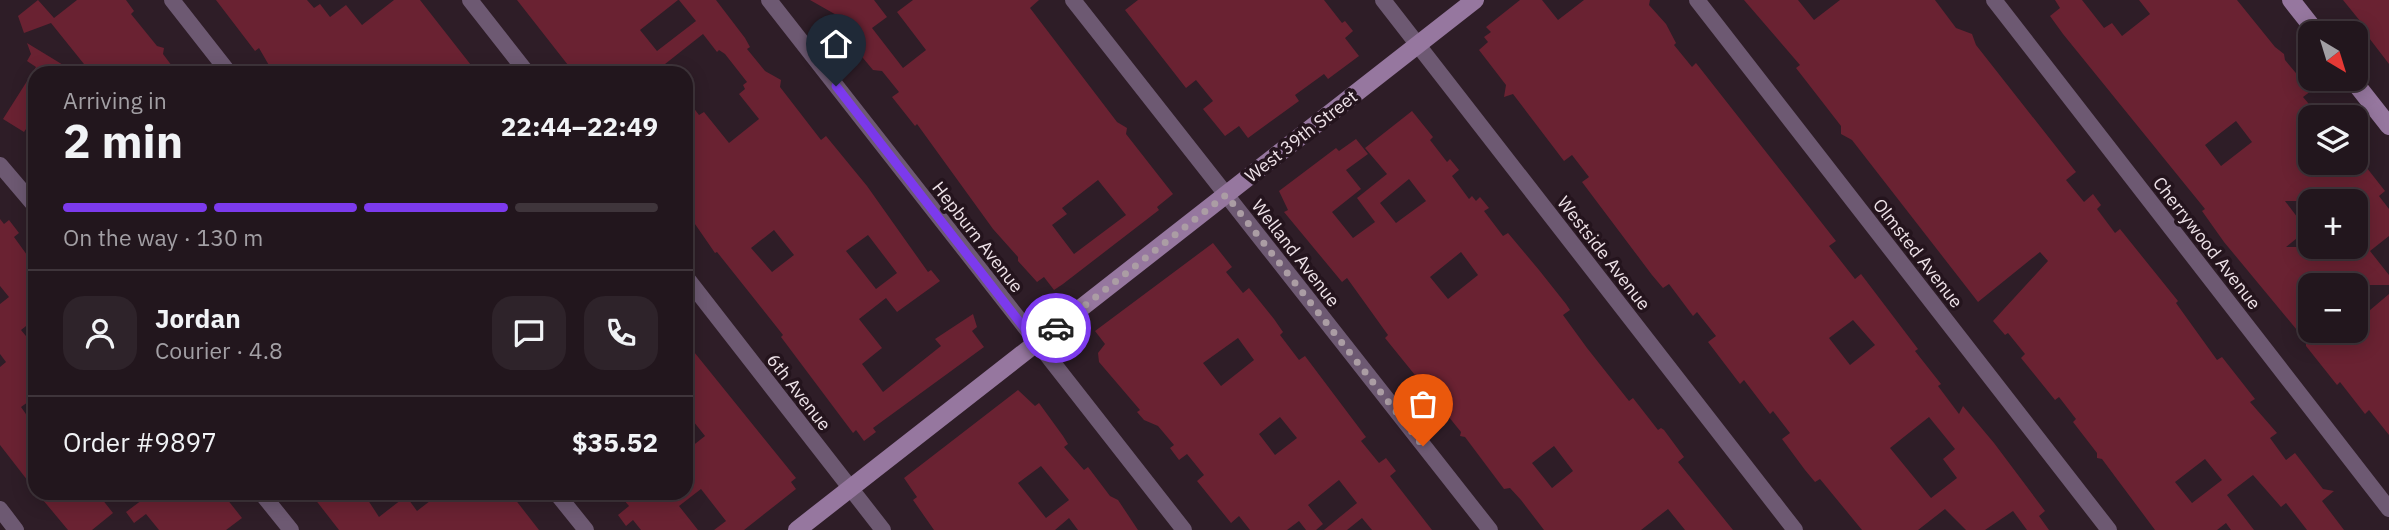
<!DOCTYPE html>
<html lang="en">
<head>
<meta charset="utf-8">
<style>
	body { margin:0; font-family:"IBM Plex Sans",sans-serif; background:#2e232a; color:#f1f3f6; height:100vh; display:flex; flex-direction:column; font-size:26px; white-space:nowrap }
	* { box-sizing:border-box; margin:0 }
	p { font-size:23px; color:#a29fa4 }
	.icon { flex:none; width:38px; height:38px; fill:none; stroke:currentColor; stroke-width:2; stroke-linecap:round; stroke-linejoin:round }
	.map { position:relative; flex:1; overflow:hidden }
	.panel { position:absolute; left:28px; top:66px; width:665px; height:434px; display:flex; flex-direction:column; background:#22161d; border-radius:21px; box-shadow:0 4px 18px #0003,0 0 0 2px #3f353b }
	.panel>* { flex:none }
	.needle { width:46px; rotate:142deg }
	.buttons { position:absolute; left:2298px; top:21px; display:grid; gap:14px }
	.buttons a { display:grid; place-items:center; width:70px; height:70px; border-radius:14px; background:#22161d; box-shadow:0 4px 18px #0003,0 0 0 2px #3f353b; font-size:35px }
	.pin { position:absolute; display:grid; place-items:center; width:60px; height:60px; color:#fff; margin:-72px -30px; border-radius:50% 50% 50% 0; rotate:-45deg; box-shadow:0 0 7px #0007 }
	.pin .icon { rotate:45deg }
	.courier { position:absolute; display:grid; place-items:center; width:70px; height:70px; margin:-35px; border:5px solid #7c3aed; border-radius:50%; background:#fff; color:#222; box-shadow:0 2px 9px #0007 }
	.headline em { font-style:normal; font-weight:700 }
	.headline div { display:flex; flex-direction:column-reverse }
	.headline { display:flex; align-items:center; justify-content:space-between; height:119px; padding:0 35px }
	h1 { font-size:46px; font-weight:700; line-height:52px }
	.bar { display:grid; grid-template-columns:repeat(4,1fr); gap:10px 7px; align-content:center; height:84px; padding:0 35px }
	.bar i { height:9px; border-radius:5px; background:#3f353b }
	.bar .current { background:#7c3aed }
	.bar p { grid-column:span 4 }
	.line { display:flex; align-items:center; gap:18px; padding:0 35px; border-top:2px solid #3f353b }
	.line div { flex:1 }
	.round { display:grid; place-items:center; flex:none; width:74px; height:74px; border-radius:21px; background:#2e232a }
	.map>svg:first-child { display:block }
	.building { fill:#6a2232; fill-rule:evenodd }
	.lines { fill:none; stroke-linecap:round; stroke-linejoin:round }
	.street { stroke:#6d5972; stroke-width:16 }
	.secondary { stroke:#96779f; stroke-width:18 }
	.done { stroke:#ab9da4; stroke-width:7; stroke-dasharray:0 12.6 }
	.route { stroke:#7c3aed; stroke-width:9 }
	.labels { text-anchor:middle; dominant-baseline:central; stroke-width:7; stroke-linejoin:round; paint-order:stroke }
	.street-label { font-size:18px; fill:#eee2e8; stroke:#24141d }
</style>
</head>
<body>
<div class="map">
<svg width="2389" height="530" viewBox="0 0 2389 530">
	<rect width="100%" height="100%" fill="#2e1d27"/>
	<!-- building -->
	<path class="building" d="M38,0L54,18L77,0H126L134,11L131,14L157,46L164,48L163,54L178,74H92L51,23L24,33L18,16Z
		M216,0H307L314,8L320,4L330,17L346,5L362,25L394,0H420L478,74H353L350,70L347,74H274L259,48L255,51Z
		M517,0H678L640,30L657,51L696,21L679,0H716L745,38L750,47L747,49L765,71L781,80L780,87L821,140L826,136L867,186L928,272L931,270L940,281L897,312L886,298L859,319L882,348L862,364L883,392L941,346L935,339L973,314L977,327L972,331L984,347L873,428L876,432L864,441L856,430L853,433L781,337L783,335L717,252L715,253L686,211V98L699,115L704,112L729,143L759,119L739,94L745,89L743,85L747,82L725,54L719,50L717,52L703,34L660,68L664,74H575ZM774,230L794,255L772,272L751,248ZM868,235L897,273L876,289L846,251Z
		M810,0H874L887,17L872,28L903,68L926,50L897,12L913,0H1039L1030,8L1117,122L1127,128L1126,134L1173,194L1157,207L1159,210L1063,284L1054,290L1044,277L1037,282L1018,261V257L993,229L917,124L915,126L892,97L899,92L882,71L873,70L843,34L854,25ZM1098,180L1126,215L1074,254L1052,225L1067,214L1062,208Z
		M1138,0H1324L1342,23L1345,21L1353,31L1345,38L1359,56L1328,79L1324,74L1295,95L1299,101L1248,138L1239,126L1225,136L1203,109L1213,101L1196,80L1186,88L1125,10Z
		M1520,0H1542L1558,20L1584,0H1650L1649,5L1666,24L1676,43L1674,45L1692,67L1696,63L1836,241L1829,246L1855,279L1861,274L1918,349L1915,351L1941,384L1938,386L1959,414L1963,406L1994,443L2045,511L2039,516L2049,530H2027L2013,511L1985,530H1966L1945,509L1918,530H1862L1820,479L1815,482L1805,470L1782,439L1790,433L1773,411L1770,414L1744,380L1740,384L1708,342L1716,336L1697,312L1693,316L1669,284L1663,288L1652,275L1582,182L1589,177L1572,155L1564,161L1513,94L1504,97L1506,85L1479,50L1488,42L1484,37L1491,32L1486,27ZM1853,320L1875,345L1850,365L1829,338ZM1929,417L1955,449L1943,459L1957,478L1931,498L1890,448Z
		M1744,0H1798L1814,20L1840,0H1935L1956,28L1972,34L1976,45L2076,172L2066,180L2084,202L2093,194L2101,205L2097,209L2115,233L2120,229L2178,301L2176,303L2217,360L2222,357L2255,399L2250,402L2277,433L2270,438L2286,460L2295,453L2323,489L2334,491L2322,501L2344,530H2307L2286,503L2281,507L2253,475L2227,495L2254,530H2231L2226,523L2217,530H2155L2102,459L2097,458V453L2073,422L2076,419L2059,397L2055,400L2021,358L2025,354L2008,333L2005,335L1993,321L2048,261L2040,252L1978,302L1852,140L1841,134V126L1796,68L1800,65ZM2205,459L2222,480L2192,503L2175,482Z
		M2055,0H2082L2104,28L2112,23L2122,36L2150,14L2139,0H2237L2275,47L2284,54L2285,60L2311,91L2303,97L2320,117H2310V163H2363L2385,191L2379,196L2389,209V236L2370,251L2389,275V285H2310V331H2356V322L2389,294V435L2369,410L2365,414L2340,382L2337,385L2306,346V341L2224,242L2202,211L2205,209L2063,34L2050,16L2060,8ZM2236,121L2252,142L2221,166L2205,145ZM2285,201H2356V247H2286L2307,230Z
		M2343,0H2389V64L2366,34L2369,32Z
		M27,43L78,74H35V127L30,123L24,132L3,119L36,67L27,61L31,54Z
		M1412,111L1433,137L1430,140L1447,162L1450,159L1459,170L1452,176L1469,199L1472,196L1476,201L1480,197L1489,208L1484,211L1503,236L1508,233L1539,270L1566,304L1570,310L1563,315L1587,348L1629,401L1633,398L1658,430L1661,428L1664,430L1684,457L1678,462L1733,530H1685L1668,509L1641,530H1544L1521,500L1510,488L1504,489L1465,437L1460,436L1461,432L1385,338L1388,335L1347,278L1342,282L1284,212L1288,210L1279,191L1336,148L1339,151L1356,139L1368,154L1346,170L1361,189L1332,212L1353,238L1375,222L1357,198L1387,174L1365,148ZM1409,179L1426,201L1396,223L1380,203ZM1461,252L1478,275L1448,299L1430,277ZM1554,446L1573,471L1552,488L1532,463Z
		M0,219L4,224L9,220L19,233L14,237L35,266V319L21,330L35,347V397L21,407L35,427V490L0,445V367L6,362L0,354V304L9,297L0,286Z
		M1213,243L1232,267L1226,272L1243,293L1249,288L1274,319L1283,332L1280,335L1299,360L1305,356L1366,437L1361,441L1379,463L1386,458L1396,471L1390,476L1432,530H1372L1362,518L1347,530H1324L1357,503L1339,480L1308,505L1323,524L1316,530H1306L1299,521L1287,530H1250L1239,516L1231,523L1197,481L1204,475L1187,454L1179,460L1170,448L1174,445L1158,426L1144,420L1137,412L1140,410L1099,362L1098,353L1105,344L1095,331ZM1238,338L1254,360L1221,386L1203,363ZM1280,417L1297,438L1275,455L1259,434Z
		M686,342L796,478L791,482L796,489L744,530H714L726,521L701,489L679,506L698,530H641L633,520L626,526L618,515L629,506L619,494H686V451L705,436L686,412Z
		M1018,390L1035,406L1039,403L1063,436L1068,444L1064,447L1084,470L1088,467L1110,496L1118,500L1138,530H1078L1069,518L1055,530H934L913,500L917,497L904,478ZM1041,466L1069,500L1046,518L1018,483Z
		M38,494H98L113,513L92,530H68Z
		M150,494L156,502L166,494H223L242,518L226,530H159L146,514L134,523L126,512Z
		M311,494H364L379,517L406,496L417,511L439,494H511L539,530H339Z"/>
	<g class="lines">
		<!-- street -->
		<path class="street" d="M172,0L230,74
			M470,0L528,74
			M769,0L1184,530
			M1073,0L1490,530
			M1383,0L1795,530
			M1697,0L2109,530
			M1994,0L2389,509
			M0,165L35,206
			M686,277L883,530
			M262,494L291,530
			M557,494L586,530
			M0,509L16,530"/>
		<!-- secondary -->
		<path class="secondary" d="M2291,0L2317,33
			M2352,79L2389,126
			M797,530L1475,0"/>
	</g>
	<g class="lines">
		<!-- done -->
		<path class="done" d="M1056,328L1226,195L1423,446"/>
		<!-- route -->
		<path class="route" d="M836,86L1036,343L1056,328"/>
	</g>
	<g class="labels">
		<!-- street labels -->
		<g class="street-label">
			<text transform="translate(1301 136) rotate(-38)">West 39th Street</text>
			<text transform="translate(978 237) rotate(52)">Hepburn Avenue</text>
			<text transform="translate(2207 243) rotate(52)">Cherrywood Avenue</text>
			<text transform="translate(1296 253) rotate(52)">Welland Avenue</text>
			<text transform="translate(1604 253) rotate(52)">Westside Avenue</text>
			<text transform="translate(1918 253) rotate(52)">Olmsted Avenue</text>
			<text transform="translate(799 392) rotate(52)">6th Avenue</text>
		</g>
	</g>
</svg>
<div class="buttons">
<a><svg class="needle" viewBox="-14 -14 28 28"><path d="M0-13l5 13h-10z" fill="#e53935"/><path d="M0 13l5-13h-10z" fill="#a29fa4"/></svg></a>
<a><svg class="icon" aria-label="layers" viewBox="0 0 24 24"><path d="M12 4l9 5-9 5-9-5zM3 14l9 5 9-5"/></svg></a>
<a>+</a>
<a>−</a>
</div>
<div class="pin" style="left:1423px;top:446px;background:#ea580c"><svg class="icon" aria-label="bag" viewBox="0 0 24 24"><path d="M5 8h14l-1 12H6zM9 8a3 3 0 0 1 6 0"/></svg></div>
<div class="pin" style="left:836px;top:86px;background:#1f2937"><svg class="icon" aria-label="home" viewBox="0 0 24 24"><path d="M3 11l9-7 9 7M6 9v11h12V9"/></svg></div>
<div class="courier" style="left:1056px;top:328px"><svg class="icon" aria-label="car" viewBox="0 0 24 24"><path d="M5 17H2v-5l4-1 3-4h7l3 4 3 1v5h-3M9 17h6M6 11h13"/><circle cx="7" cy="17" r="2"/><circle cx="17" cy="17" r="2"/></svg></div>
<section class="panel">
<div class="headline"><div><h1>2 min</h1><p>Arriving in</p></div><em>22:44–22:49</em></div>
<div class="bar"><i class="current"></i><i class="current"></i><i class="current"></i><i></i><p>On the way · 130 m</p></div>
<div class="line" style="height:126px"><a class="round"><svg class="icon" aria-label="person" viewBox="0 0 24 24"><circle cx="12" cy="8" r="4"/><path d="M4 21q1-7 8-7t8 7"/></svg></a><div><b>Jordan</b><p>Courier · 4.8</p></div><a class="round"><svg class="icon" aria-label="chat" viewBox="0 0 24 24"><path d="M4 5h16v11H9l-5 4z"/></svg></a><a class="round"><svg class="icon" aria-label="phone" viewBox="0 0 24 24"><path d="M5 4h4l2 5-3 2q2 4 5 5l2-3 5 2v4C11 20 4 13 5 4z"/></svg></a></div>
<div class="line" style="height:91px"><div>Order #9897</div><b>$35.52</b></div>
</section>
</div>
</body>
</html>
